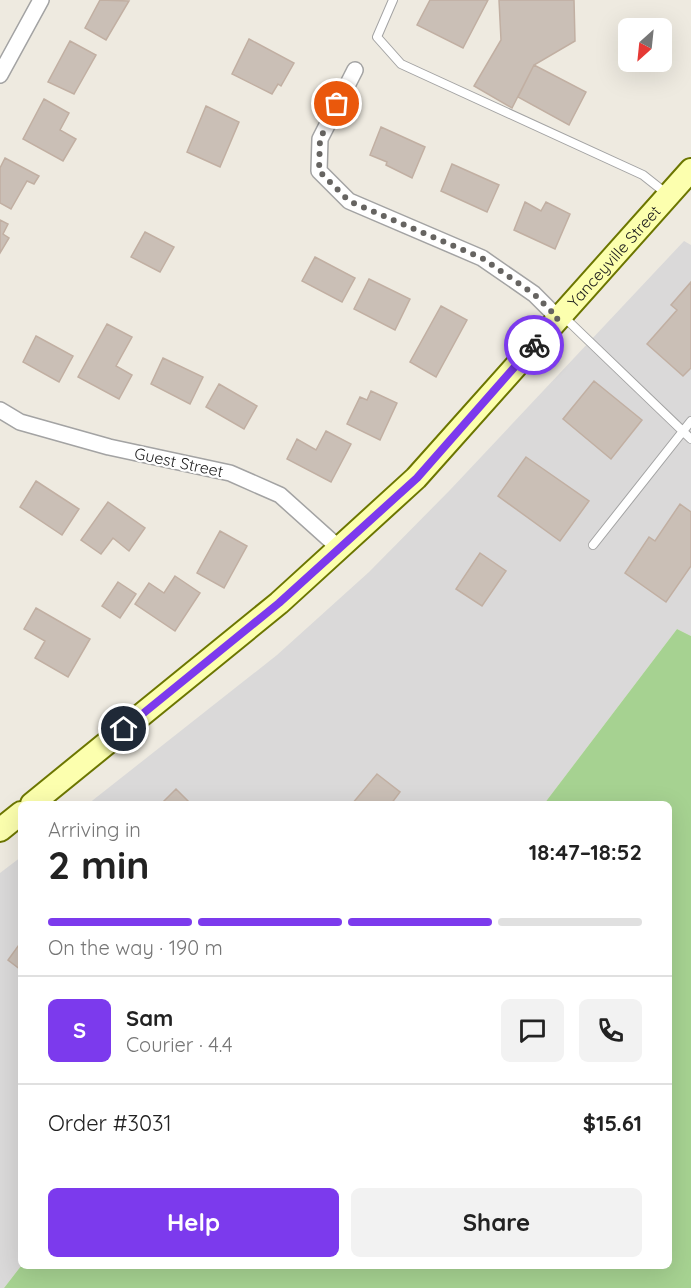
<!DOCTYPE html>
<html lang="en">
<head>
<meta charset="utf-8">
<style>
	body { margin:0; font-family:Quicksand,sans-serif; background:#f2f2f2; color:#222; height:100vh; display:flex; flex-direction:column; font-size:22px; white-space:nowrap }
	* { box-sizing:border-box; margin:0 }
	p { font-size:20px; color:#767676 }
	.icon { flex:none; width:33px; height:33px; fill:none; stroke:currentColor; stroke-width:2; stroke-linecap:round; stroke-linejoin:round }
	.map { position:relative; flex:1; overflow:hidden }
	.drawer { position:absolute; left:18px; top:801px; width:654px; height:468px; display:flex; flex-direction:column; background:#fff; border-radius:9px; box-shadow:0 6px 24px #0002 }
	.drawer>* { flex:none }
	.needle { width:39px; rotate:207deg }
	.fabs { position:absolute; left:618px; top:18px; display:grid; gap:12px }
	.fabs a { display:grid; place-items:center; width:54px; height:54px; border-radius:9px; background:#fff; box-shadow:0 6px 24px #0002; font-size:30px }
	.pin { position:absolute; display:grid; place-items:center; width:51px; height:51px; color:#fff; margin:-26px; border:3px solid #fff; border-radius:50%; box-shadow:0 2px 6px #0007 }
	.courier { position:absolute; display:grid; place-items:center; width:60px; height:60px; margin:-30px; border:4px solid #7c3aed; border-radius:50%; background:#fff; color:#222; box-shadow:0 2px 8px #0007 }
	.head em { font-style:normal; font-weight:800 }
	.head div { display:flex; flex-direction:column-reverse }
	.head { display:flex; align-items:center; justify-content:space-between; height:102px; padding:0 30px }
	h1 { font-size:39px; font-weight:800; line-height:45px }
	.bar { display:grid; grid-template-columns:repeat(4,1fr); gap:9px 6px; align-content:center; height:72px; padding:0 30px }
	.bar i { height:8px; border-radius:4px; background:#e0e0e0 }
	.bar .selected { background:#7c3aed }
	.bar p { grid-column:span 4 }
	.line { display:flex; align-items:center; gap:15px; padding:0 30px; border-top:2px solid #e0e0e0 }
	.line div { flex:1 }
	.round { display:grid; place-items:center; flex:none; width:63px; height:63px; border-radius:9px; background:#f2f2f2 }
	.action { display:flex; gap:12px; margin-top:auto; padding:12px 30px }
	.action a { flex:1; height:69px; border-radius:9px; background:#7c3aed; color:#fff; font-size:24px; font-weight:800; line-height:69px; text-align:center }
	.action a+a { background:#f2f2f2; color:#222 }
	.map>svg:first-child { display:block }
	.residential { fill:#dad9d9 }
	.forest { fill:#a6d291 }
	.building { fill:#cabfb6; stroke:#c1afa2; stroke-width:1.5 }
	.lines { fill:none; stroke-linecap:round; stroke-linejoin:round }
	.lane-casing { stroke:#a3a3a3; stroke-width:10 }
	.street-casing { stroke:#a3a3a3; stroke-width:18 }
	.secondary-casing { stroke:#6c7600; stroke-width:26 }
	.lane { stroke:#fff; stroke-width:8 }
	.street { stroke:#fff; stroke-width:15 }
	.secondary { stroke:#fcffae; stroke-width:22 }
	.done { stroke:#666461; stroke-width:6; stroke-dasharray:0 10.8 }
	.route { stroke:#7c3aed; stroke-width:8 }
	.labels { text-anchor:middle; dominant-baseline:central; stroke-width:4.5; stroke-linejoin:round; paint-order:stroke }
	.street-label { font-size:16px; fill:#1c1c1c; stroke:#fff }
</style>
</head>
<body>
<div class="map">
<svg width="691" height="1288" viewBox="0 0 691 1288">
	<rect width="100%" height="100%" fill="#eeeae0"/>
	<!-- residential -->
	<path class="residential" d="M684,241L691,245V636L677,629L544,804H88L277,655L369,572L450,490Z
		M21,857V1266L4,1288H0V873Z"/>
	<!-- forest -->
	<path class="forest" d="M677,629L691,636V1288H4L21,1266H669V804H544Z"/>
	<!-- building -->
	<path class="building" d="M100,0L129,1L106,40L85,28Z
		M430,0H488L463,48L417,25Z
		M499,0H574L575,41L534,65L512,108L474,86L501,40Z
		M249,39L294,63L281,86L278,84L272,94L232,74Z
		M70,41L96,55L74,94L48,82Z
		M534,65L586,92L569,125L518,97Z
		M44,99L69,113L60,130L76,139L63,161L23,139Z
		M206,106L239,122L220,167L187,152Z
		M381,127L425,147L412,178L386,165L387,162L370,155Z
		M5,158L39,176L34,184L27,181L11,209L0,203V168Z
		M452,164L499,185L487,212L441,191Z
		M525,202L541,211L546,202L570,214L555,249L514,230Z
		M0,220L8,224L3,234L9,238L0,253Z
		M145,232L174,247L160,272L131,257Z
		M315,257L355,278L342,302L302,281Z
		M369,279L410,299L395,330L354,309Z
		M691,282V368L683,376L647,344L677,310L671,305Z
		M441,306L467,320L436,377L410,362Z
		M107,324L132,337L116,366L132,375L119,399L78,377Z
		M36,336L73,356L59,382L23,362Z
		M163,358L203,377L190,404L151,384Z
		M594,381L642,420L611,459L563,419Z
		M219,384L257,406L244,429L206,407Z
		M371,391L397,403L380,440L347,424L360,397L367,400Z
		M326,431L351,444L331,482L287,459L297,439L316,450Z
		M526,457L589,501L560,541L498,496Z
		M36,481L79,509L62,535L20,507Z
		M108,502L145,528L129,551L113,538L101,554L81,540Z
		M680,504L691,512V566L666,602L625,573L649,537L655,541Z
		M220,531L247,546L224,588L197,573Z
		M480,553L506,571L482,606L456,589Z
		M175,576L200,593L175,631L135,604L149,583L164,593Z
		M118,582L136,594L120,618L102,606Z
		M36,608L90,639L68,677L35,658L45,641L24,629Z
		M377,774L400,792L391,804H352Z
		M176,789L191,804H161Z
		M21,942V970L8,960Z"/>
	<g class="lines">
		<defs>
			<path id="lane" d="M393,0L377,37L401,64L643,175L667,194
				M564,317L691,439
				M593,545L691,421"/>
			<path id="street" d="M355,70L320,139L319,171L349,201L482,258L534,294L558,318
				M0,75L41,0
				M0,410L20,422L109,447L230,473L280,495L339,548"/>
			<g id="secondary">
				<path id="s1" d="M32,804L279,603L416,478L691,170"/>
				<path d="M0,830L21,813"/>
			</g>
		</defs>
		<!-- lane casing -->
		<use href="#lane" class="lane-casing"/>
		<!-- street casing -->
		<use href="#street" class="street-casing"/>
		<!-- secondary casing -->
		<use href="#secondary" class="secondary-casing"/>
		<!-- lane -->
		<use href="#lane" class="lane"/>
		<!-- street -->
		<use href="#street" class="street"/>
		<!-- secondary -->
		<use href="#secondary" class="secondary"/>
	</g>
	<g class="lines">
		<!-- done -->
		<path class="done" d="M337,104L320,139L319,171L349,201L482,258L534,294L558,318L534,345"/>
		<!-- route -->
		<path class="route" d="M124,729L279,603L417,478L534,345"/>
	</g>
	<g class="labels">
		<!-- street labels -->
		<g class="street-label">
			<text stroke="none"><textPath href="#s1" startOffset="801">Yanceyville Street</textPath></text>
			<text transform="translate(179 462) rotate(12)">Guest Street</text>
		</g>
	</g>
</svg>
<div class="fabs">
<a><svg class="needle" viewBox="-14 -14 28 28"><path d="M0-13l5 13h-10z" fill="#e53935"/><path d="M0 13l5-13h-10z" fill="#767676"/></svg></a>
</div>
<div class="pin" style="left:337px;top:104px;background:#ea580c"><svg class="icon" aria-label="bag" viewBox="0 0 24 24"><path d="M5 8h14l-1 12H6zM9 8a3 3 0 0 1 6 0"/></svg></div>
<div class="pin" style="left:124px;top:729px;background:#1f2937"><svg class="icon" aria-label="home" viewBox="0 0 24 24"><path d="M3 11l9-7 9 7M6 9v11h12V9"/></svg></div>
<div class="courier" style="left:534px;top:345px"><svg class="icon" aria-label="bike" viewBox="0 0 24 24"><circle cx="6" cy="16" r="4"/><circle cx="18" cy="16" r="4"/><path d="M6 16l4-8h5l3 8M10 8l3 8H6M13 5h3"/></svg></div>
<section class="drawer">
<div class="head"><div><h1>2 min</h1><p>Arriving in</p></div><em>18:47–18:52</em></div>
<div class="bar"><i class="selected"></i><i class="selected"></i><i class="selected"></i><i></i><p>On the way · 190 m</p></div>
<div class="line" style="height:108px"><b class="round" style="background:#7c3aed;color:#fff">S</b><div><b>Sam</b><p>Courier · 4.4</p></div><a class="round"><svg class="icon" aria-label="chat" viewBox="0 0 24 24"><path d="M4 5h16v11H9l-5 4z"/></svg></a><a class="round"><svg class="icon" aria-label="phone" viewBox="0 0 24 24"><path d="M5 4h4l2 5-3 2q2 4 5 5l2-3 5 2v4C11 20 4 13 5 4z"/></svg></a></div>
<div class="line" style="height:78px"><div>Order #3031</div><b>$15.61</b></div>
<div class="action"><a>Help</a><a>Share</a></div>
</section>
</div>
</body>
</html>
